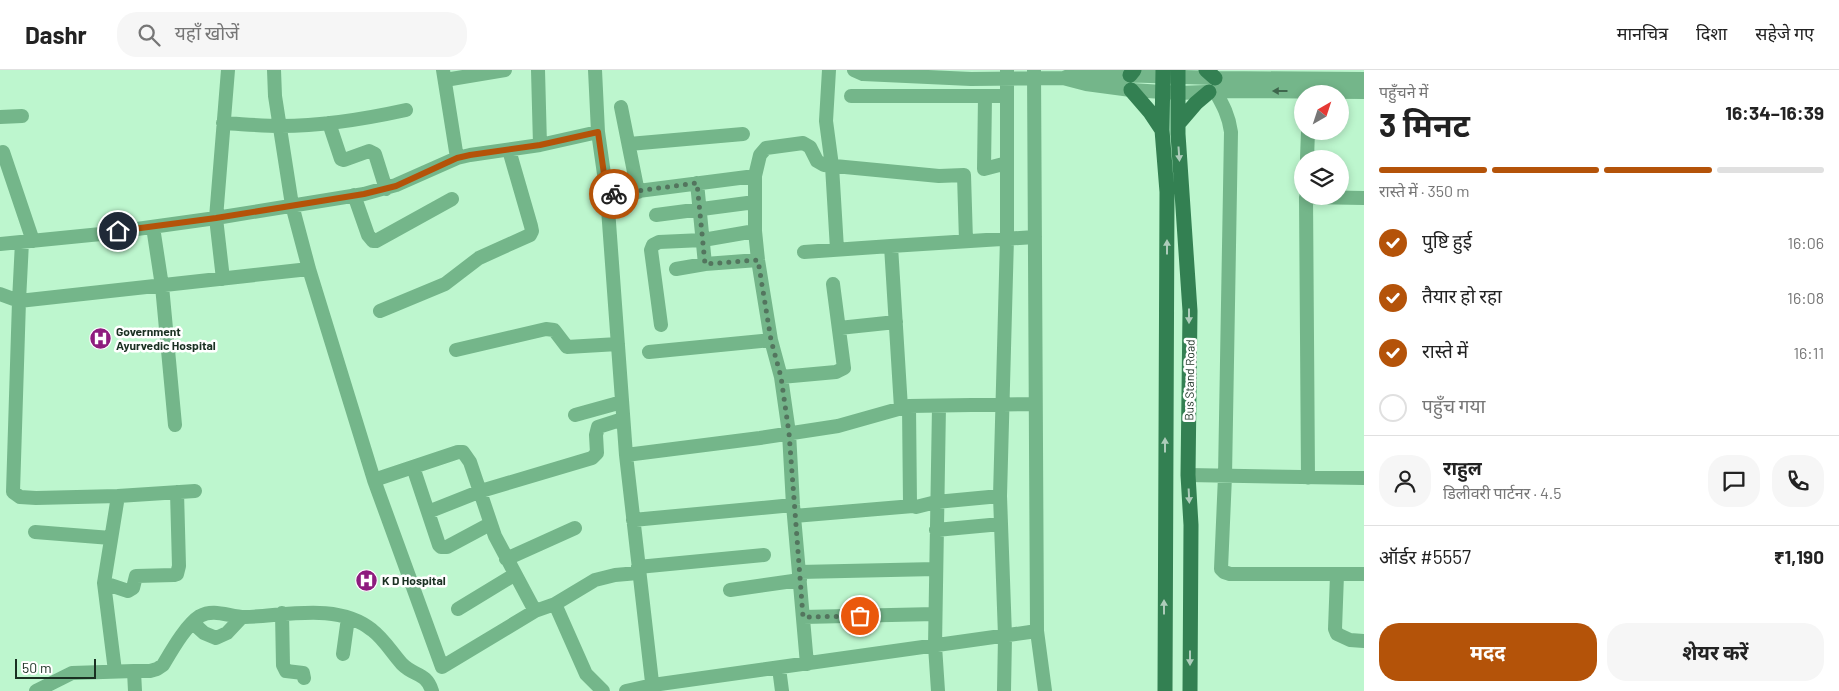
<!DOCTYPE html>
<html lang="hi">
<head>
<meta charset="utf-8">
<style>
	body { margin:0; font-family:Barlow,"Noto Sans Devanagari",sans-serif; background:#f6f6f6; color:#222; height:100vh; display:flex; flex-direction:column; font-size:19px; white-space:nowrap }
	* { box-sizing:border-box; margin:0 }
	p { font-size:16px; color:#767676 }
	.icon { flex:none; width:28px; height:28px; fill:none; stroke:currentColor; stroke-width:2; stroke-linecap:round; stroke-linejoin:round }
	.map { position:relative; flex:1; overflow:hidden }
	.panel { display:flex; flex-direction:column; background:#fff; width:475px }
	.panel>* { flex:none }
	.needle { width:32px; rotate:39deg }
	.fabs { position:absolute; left:1294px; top:15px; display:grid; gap:10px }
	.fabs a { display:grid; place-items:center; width:55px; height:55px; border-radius:50%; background:#fff; box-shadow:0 2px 8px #0003; font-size:25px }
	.scale { position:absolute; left:15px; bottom:12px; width:81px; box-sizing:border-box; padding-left:5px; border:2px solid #1a3022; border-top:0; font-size:14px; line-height:18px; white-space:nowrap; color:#1a3022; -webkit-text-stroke:4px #fff; paint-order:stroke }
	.pin { position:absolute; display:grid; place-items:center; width:42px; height:42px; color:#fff; margin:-21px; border:2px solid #fff; border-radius:50%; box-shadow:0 1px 5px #0007 }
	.courier { position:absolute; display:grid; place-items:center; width:50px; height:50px; margin:-25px; border:4px solid #b45309; border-radius:50%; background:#fff; color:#222; box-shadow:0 1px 6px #0007 }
	.overview em { font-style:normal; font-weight:700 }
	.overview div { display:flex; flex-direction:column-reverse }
	.overview { display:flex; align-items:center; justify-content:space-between; height:85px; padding:0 15px }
	h1 { font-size:32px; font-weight:700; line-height:38px }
	.bar { display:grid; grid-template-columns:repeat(4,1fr); gap:8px 5px; align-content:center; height:60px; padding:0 15px }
	.bar i { height:6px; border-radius:4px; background:#e0e0e0 }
	.bar .active { background:#b45309 }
	.bar p { grid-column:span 4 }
	.line { display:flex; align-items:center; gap:12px; padding:0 15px; border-top:1px solid #e0e0e0 }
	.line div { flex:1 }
	.round { display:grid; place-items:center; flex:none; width:52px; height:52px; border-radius:20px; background:#f6f6f6 }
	ol { padding:0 15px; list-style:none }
	li { display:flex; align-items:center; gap:15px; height:55px }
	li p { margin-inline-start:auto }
	li .icon { padding:5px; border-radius:50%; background:#b45309; color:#fff; stroke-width:4 }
	li:last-child { color:#767676 }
	li i { width:28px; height:28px; border:2px solid #e0e0e0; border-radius:50% }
	.button { display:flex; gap:10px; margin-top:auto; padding:10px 15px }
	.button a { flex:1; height:58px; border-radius:20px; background:#b45309; color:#fff; font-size:20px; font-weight:700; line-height:58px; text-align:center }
	.button a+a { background:#f6f6f6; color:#222 }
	header { display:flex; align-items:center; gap:30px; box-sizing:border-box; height:70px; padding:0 25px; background:#fff; border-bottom:1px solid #e0e0e0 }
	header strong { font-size:24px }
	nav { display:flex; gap:28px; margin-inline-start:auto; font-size:18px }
	.search { width:350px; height:45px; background:#f6f6f6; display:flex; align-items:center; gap:12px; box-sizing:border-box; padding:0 18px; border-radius:20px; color:#767676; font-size:19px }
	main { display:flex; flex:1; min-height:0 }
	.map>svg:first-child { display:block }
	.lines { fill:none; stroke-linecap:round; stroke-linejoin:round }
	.minor { stroke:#74b68a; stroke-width:14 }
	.major { stroke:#338052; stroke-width:15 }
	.oneway { fill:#3e664c }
	.oneway2 { fill:#adccba }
	.done { stroke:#53755e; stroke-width:5; stroke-dasharray:0 9 }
	.route { stroke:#b45309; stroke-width:6 }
	.labels { text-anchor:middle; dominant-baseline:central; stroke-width:5; stroke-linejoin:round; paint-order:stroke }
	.poi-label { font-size:12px; font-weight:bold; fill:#1a3022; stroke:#fff; text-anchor:start }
	.street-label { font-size:12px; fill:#1a3022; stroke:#fff }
</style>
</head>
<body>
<header>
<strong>Dashr</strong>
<div class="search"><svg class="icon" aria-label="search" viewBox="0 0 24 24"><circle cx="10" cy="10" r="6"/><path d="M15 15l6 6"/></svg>यहाँ खोजें</div>
<nav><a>मानचित्र</a><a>दिशा</a><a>सहेजे गए</a></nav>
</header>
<main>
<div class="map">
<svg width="1364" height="621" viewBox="0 0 1364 621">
	<rect width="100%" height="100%" fill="#bdf6ce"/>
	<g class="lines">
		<!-- minor -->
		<path class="minor" d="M274,0L275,26L292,135L309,199L374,410L442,597L535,541L555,534L586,604L603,621
			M443,0L457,88
			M538,0L540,75
			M595,0L598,62L607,125L626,385L653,621
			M829,0L826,51L832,96L837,179
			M854,0L863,4L971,9L1063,8L1086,14L1131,20L1179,23L1232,21L1364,22
			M1034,0L1037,561L1045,621
			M1066,7L1085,4L1215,8L1364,9
			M445,10L505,0
			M1215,21C1223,35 1229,46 1231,62L1225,406L1221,499L1224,502L1230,504H1364
			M851,26H1007
			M985,26L984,99L1007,93
			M621,37L638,122
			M0,47L22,46
			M223,53C242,54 262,56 281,56C323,56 365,49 406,40
			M329,53L341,89L344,90L369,81L375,84L386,119
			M629,74L743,64
			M3,82L33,171
			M1307,89L1308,61
			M697,113L705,194
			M354,125L368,165L373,171H376L452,129
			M607,125L755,106
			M656,145L755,132
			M153,157L162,216L175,355
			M22,172L19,231L13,422L20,427L36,428L118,426L104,513L115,601
			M0,174L101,164L216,148L364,124L396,115L457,88L470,85L540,75L598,62
			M891,176L1035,167
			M804,182L891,176L901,338
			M676,199L705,194L758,190
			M223,209L216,148L228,0
			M0,224L19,231L309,199
			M380,241L445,214L479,188L530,165L532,161L531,156L509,80
			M661,255L651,180L653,175L659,172L703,170L755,161
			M839,258L896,252
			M771,270L758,190L755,161V106L760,85L766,78L803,73L810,77L817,91L824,95L939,106L964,105L966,171
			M456,280L546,259L554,260L567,277L618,274
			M649,282L771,270L781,307L789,363L793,435L807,594
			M781,307L836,302L844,298L833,214
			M909,336L910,434L916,437L936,432L1000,426
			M575,345L622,332
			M626,385L760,368L838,356L909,336L1035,334
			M413,397L439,475L441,477H447L490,454
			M1188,405L1364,408
			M1308,408L1306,127L1364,128
			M374,410L458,382H463L470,392L495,466L535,541
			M118,426L195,421
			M428,442L481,421L592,388L597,383L596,365L598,357L623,349
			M794,446L913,436
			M633,450L793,435
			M936,460L1001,454
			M35,462L111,468
			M506,489L575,458
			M638,497L764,485
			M799,502L936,499
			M1337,505L1335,559L1337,564L1350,570L1364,571
			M104,513L128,521L133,518L136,506L174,505L177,504L179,496L177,422
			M730,520L800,510
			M555,534L595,510L615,505L638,503
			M458,539L514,505
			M282,543L283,595L286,601L303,603L304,608
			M803,547L935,544
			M193,553L204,563L216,568L227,563L242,547
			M343,584L348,548
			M779,598L782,621
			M134,601H150L157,599L163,595C172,580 186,555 200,546C214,538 230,547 245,547C284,546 338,532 372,560C384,569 392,583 402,594C415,607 426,602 432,621
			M36,621L72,603L134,601L135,621
			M626,621L653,615L1037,561
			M938,621L935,576L939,336
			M1004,621L1005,566L1000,426L1007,168V0"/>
		<!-- major -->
		<path class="major" d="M1163,0L1162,60L1167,122L1165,621
			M1178,0V64L1190,241L1188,405L1191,455L1190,621
			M1206,0L1215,8
			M1130,5L1134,0
			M1131,20L1150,42L1162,60
			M1178,54L1196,33L1209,22"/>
	</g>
	<!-- one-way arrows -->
	<defs><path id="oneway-solid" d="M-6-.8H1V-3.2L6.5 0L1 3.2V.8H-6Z" transform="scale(1.25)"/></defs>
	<use class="oneway" href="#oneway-solid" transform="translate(1280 21) rotate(-180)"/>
	<g class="oneway2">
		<use href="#oneway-solid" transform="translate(1179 84) rotate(86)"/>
		<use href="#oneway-solid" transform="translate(1167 177) rotate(-90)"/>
		<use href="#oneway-solid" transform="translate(1189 246) rotate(90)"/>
		<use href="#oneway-solid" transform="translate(1165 375) rotate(-90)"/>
		<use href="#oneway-solid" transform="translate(1189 426) rotate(87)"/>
		<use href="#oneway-solid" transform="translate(1164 537) rotate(-90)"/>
		<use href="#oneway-solid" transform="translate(1190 588) rotate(90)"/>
	</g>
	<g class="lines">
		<!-- done -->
		<path class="done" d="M614,124L697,113L705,194L758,190L771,270L781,307L789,363L803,547L860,546"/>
		<!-- route -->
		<path class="route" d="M118,161L216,148L364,124L396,116L457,88L470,85L540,75L598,62L607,125L614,124"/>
	</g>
	<!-- icons -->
	<defs>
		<symbol id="hospital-disc" viewBox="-11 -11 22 22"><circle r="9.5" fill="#8e1c7e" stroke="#fff"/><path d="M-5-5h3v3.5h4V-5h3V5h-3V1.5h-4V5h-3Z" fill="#fff"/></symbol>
	</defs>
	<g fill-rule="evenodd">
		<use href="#hospital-disc" x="88" y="256" width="25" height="25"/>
		<use href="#hospital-disc" x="354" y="498" width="25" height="25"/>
	</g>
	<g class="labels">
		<!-- poi labels -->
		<g class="poi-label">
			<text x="116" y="261">Government<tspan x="116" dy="14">Ayurvedic Hospital</tspan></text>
			<text x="382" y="510">K D Hospital</text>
		</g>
		<!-- street labels -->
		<g class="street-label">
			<text transform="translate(1189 310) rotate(-89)">Bus Stand Road</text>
		</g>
	</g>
</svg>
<div class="fabs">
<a><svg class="needle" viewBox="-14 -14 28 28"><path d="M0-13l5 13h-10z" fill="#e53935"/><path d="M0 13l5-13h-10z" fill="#767676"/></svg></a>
<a><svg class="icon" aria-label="layers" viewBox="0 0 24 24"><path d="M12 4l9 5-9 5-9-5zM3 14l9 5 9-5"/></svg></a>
</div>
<div class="scale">50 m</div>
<div class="pin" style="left:860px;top:546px;background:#ea580c"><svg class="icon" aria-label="bag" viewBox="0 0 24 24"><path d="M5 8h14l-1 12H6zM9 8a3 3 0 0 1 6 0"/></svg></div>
<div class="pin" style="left:118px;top:161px;background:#1f2937"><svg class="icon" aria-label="home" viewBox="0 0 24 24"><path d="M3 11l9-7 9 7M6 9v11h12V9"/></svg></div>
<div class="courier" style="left:614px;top:124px"><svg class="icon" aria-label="bike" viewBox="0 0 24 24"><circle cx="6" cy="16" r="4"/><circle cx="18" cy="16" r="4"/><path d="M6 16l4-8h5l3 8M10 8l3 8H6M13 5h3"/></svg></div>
</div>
<section class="panel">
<div class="overview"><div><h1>3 मिनट</h1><p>पहुँचने में</p></div><em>16:34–16:39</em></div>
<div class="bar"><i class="active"></i><i class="active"></i><i class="active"></i><i></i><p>रास्ते में · 350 m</p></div>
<ol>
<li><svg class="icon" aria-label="check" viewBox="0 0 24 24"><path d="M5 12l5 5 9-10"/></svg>पुष्टि हुई<p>16:06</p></li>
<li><svg class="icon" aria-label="check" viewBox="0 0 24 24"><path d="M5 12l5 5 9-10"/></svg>तैयार हो रहा<p>16:08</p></li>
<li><svg class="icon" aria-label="check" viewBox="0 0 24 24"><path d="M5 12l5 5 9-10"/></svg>रास्ते में<p>16:11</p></li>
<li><i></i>पहुँच गया</li>
</ol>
<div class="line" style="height:90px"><a class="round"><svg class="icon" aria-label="person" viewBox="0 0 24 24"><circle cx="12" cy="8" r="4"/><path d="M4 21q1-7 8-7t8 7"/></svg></a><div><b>राहुल</b><p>डिलीवरी पार्टनर · 4.5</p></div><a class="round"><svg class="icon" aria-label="chat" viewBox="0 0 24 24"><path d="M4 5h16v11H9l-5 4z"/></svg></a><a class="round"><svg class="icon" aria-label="phone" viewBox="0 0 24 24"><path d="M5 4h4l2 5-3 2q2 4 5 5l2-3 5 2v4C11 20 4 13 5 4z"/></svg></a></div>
<div class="line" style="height:65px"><div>ऑर्डर #5557</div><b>₹1,190</b></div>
<div class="button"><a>मदद</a><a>शेयर करें</a></div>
</section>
</main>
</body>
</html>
